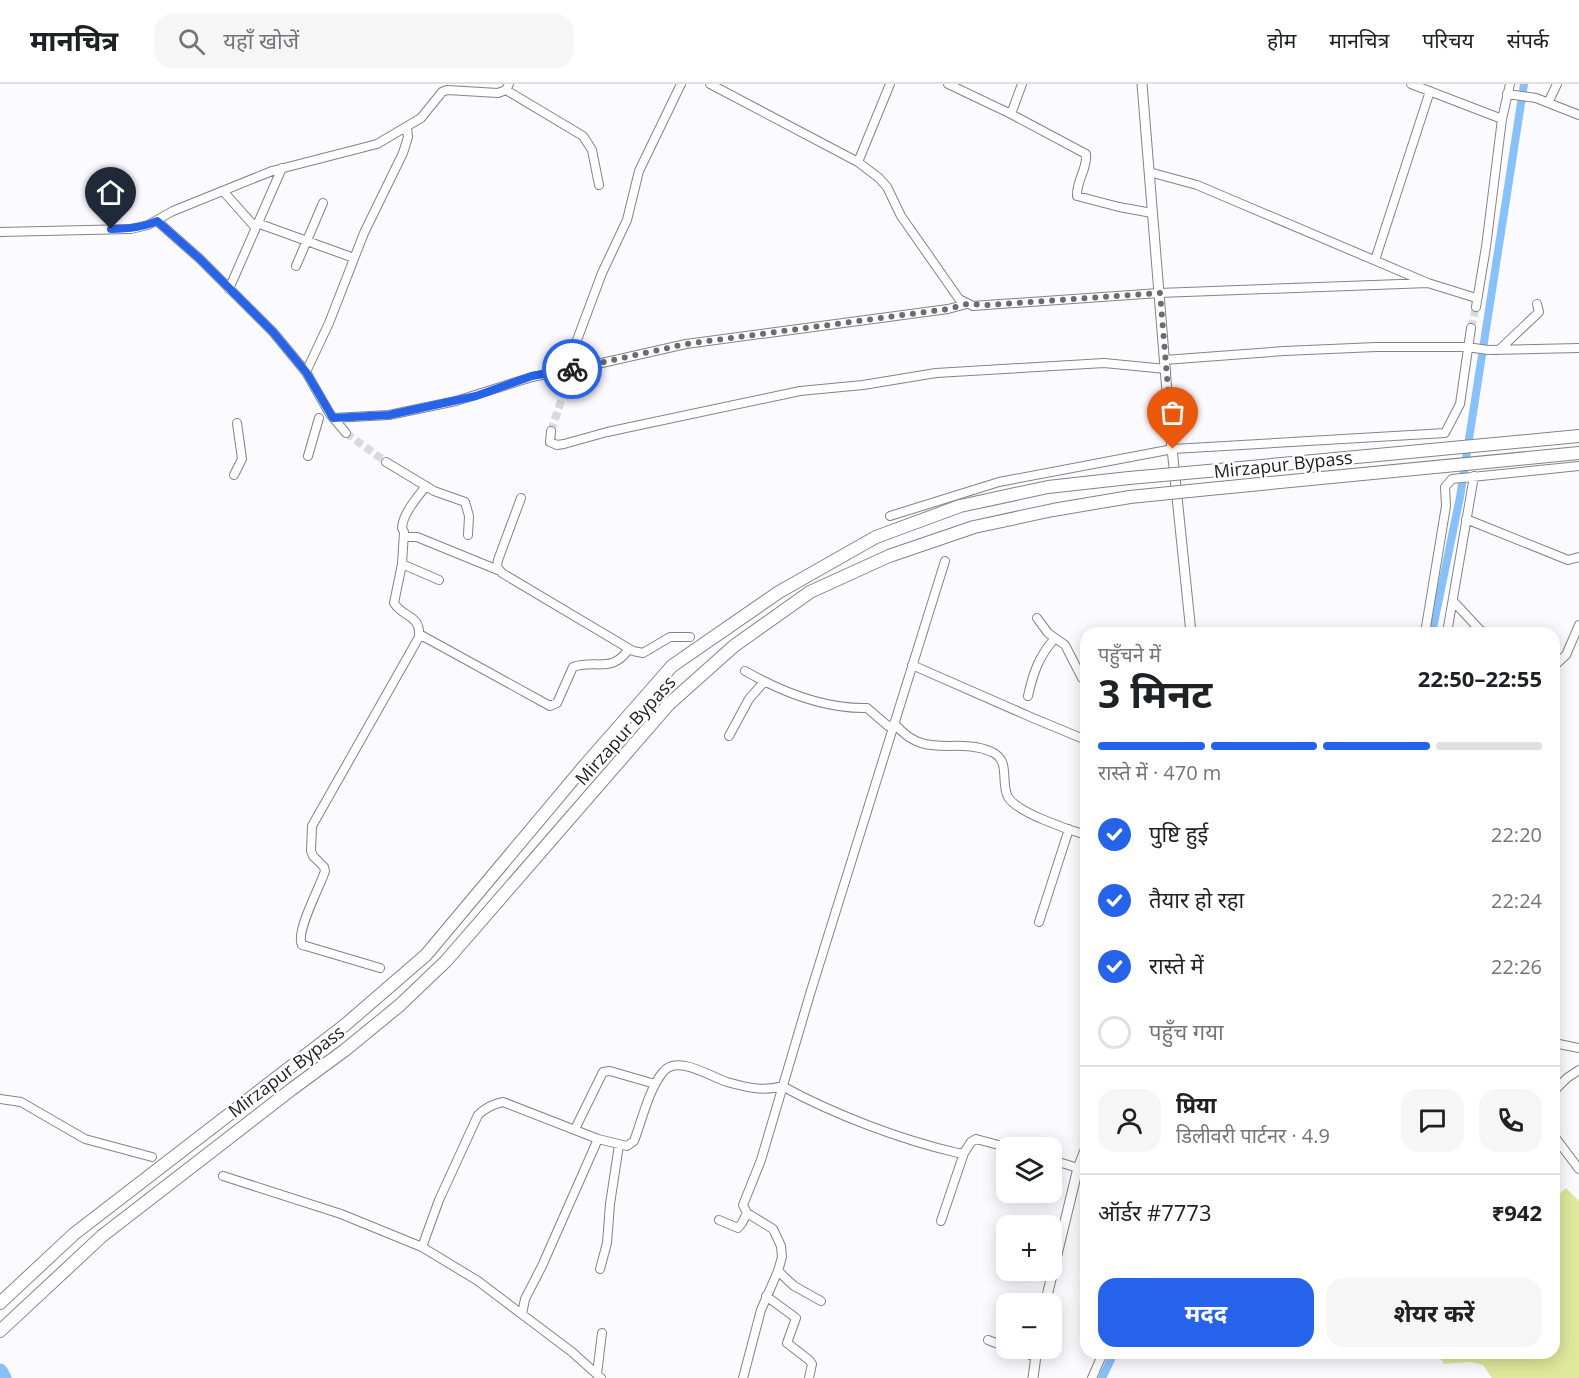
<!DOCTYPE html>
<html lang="hi">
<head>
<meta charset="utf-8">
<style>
	body { margin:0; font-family:"Open Sans","Noto Sans Devanagari",sans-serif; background:#f6f6f6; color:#202124; height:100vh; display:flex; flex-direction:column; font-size:22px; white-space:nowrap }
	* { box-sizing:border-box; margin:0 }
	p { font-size:20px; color:#757577 }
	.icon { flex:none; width:33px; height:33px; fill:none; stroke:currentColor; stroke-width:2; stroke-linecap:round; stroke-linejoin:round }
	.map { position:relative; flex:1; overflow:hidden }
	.panel { position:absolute; left:1080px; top:543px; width:480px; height:732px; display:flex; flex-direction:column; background:#fff; border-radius:18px; box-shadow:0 3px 15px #0003 }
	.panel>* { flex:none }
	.fabs { position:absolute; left:996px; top:1053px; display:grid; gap:12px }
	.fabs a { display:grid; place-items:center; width:66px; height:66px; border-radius:12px; background:#fff; box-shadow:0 3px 15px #0003; font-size:30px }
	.pin { position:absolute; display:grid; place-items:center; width:51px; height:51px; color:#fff; margin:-62px -26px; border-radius:50% 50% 50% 0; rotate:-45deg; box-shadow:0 0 6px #0007 }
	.pin .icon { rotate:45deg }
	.courier { position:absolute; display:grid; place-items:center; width:60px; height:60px; margin:-30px; border:4px solid #2563eb; border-radius:50%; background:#fff; color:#222; box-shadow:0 2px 8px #0007 }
	.head em { font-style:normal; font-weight:700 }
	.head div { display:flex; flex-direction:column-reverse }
	.head { display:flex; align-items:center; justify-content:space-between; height:102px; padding:0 18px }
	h1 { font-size:39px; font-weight:700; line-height:45px }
	.bar { display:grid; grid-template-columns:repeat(4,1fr); gap:9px 6px; align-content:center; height:72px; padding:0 18px }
	.bar i { height:8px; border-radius:4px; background:#e0e0e0 }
	.bar .current { background:#2563eb }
	.bar p { grid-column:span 4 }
	.line { display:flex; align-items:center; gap:15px; padding:0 18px; border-top:2px solid #e0e0e0 }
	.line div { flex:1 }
	.round { display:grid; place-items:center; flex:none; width:63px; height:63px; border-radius:18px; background:#f6f6f6 }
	ol { padding:0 18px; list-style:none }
	li { display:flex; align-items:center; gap:18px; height:66px }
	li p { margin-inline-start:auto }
	li .icon { padding:6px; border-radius:50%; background:#2563eb; color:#fff; stroke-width:4 }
	li:last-child { color:#757577 }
	li i { width:33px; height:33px; border:3px solid #e0e0e0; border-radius:50% }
	.button { display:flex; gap:12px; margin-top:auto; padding:12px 18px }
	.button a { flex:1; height:69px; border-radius:18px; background:#2563eb; color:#fff; font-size:24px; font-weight:700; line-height:69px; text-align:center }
	.button a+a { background:#f6f6f6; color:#202124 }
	header { display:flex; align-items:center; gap:36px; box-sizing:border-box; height:84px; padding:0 30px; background:#fff; border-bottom:2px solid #e0e0e0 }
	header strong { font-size:28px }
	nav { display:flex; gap:33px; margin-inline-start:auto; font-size:21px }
	.search { width:420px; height:54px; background:#f6f6f6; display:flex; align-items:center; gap:15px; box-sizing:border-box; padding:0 21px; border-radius:18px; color:#757577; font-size:22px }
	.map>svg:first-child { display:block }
	.green { fill:#dee79a }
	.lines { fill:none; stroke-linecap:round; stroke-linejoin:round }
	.canal { stroke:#86c1fb; stroke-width:8 }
	.river { stroke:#86c1fb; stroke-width:15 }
	.minor-tunnel { stroke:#dad9de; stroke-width:8; stroke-dasharray:8 4; stroke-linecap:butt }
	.minor-casing { stroke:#848387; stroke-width:10 }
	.major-casing { stroke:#848387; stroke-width:11 }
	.highway-casing { stroke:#848387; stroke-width:14 }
	.minor { stroke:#fff; stroke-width:8 }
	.major { stroke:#fff; stroke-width:9 }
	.highway { stroke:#fff; stroke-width:12 }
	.highway-bridge-casing { stroke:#848387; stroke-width:14; stroke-linecap:butt }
	.highway-bridge { stroke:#fff; stroke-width:12 }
	.done { stroke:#6c6c6f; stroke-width:6; stroke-dasharray:0 10.8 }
	.route { stroke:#2563eb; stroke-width:8 }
	.labels { text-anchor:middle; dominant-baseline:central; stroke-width:5; stroke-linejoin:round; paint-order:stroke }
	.street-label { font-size:18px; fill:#1f1f21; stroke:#fff }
</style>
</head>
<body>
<header>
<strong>मानचित्र</strong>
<div class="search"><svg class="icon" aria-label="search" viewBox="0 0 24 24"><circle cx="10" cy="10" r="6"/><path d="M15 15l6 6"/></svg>यहाँ खोजें</div>
<nav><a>होम</a><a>मानचित्र</a><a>परिचय</a><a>संपर्क</a></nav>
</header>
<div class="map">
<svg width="1579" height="1294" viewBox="0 0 1579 1294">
	<rect width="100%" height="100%" fill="#fbfaff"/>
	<!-- green -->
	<path class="green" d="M1566,1104L1579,1117V1294H1492L1483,1281L1470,1278L1444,1280L1438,1269H1554V1115Z"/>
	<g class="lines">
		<!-- canal -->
		<path class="canal" d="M1432,549L1460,413L1524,0
			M1102,1294L1114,1269"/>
		<!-- river -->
		<path class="river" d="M0,1287L4,1294"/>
		<!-- minor-tunnel -->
		<path class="minor-tunnel" d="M1471,244L1476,223
			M551,347L565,305
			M346,349L386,378"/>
		<defs>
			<path id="minor" d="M710,0L858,78L879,94L887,103L901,132L959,215L973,222L986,221L1159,209L1428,199
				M948,0L1011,30
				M1022,0L1011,30L1086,70C1088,84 1076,97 1077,112L1119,123L1152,129
				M1411,0L1502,35
				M506,6L583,52L592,66L599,101
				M1507,10L1536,14L1579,31
				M1548,19L1557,0
				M858,78L890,0
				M1149,88L1197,101L1428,199L1476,214
				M223,107L255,143
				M157,137L200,175L273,248L306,288L330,330L346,349
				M257,139L354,174
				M0,148L131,145L148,141L173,127L272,87L377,60L421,34L442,8L447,6L498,9L506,6L509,0
				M1375,176L1430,7
				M296,182L323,119
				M229,205L282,84
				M1476,223L1486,163L1502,35L1510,0
				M1499,266L1539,228L1537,220
				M1164,276L1284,267L1376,263H1467L1488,266L1579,264
				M306,288L329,239L364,149L403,69L408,53L407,43
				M565,305L574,279L577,256L602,189L627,136L639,87L681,0
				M333,334L389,331L456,317L532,293L584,283L686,260L948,225L967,220
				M551,347L550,358L557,361L564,360L607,348L800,307L863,301L936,289L1104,279L1166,285
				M308,372L319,334
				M386,378L434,407L465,418L469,432L468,451
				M234,391L242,375L237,339
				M521,414L498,476L497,483L502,489L633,567L643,569L670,553H690
				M890,432L999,398L1173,365L1445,349L1460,320L1471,244
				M1466,435L1568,476L1579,473
				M404,453H417L498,486
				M402,480L439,496
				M1453,517L1480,546L1486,549
				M1037,534L1048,549L1065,561L1082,594L1086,597
				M1425,549L1446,422L1445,403L1452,395L1579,382
				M1447,549L1474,392
				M419,550L550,622L557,619L573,583C597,575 611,590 629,565
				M912,581L1033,634L1086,656
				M1554,582L1566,571L1579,541
				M745,587C782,608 823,625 867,624L888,642L895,640C925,677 956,652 992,668C1011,677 1000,697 1008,713C1016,728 1069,746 1086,751
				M1028,612C1033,589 1039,572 1055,554
				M729,652L749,615L764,598
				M1039,838L1069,745
				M380,884L306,862L302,861C295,848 320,803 325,787L324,783L313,772L311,767L312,742L419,553C421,530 403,534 394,519L402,480L404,448L402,444C403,429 417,414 426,402
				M1554,959L1579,964
				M1554,1007L1567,994L1579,986
				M0,1015L21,1018L85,1055L152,1073
				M575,1045L603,988L610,987L655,1000
				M1554,1052L1579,1085
				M1052,1076L1078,1084
				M223,1092L341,1130L422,1163L478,1197L572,1268L601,1294
				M719,1136L738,1144L742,1139L747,1129
				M941,1137L964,1069
				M422,1163L439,1116L478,1031C485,1024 493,1020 503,1018L598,1055L627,1062L634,1057C642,1036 649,1005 663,988C677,970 711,993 727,998C745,1003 764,1008 782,1002C833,1030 901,1056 958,1069H964L971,1058L976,1055L1010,1064
				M600,1185L607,1159L610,1120L619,1061
				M778,1187L794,1202L821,1217
				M766,1212L796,1234L787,1259L809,1276L812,1280L809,1294
				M522,1230L525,1215L542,1182L598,1055
				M988,1256L1006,1263
				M1012,1264L1036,1273
				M597,1290L602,1249
				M743,1294L761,1226L778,1187L782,1173L781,1162L773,1145L747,1129L743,1121L761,1076L810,910L945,477
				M1092,1294L1103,1269"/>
			<path id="major" d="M1142,0L1170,345L1191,549
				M1045,1220L1078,1084L1086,1064
				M1033,1294L1037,1264"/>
			<path id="highway" d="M1208,387L1579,352
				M1209,405L1579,369
				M0,1219L74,1150L345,941L426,871L586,680L672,582L779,508L876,453L960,422L1048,403L1129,394
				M0,1247L102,1152L292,1005L345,966L400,921L446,877L669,620L734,562L810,508L889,472L974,443L1053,426L1130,413"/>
		</defs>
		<!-- minor casing -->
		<use href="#minor" class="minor-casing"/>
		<!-- major casing -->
		<use href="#major" class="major-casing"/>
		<!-- highway casing -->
		<use href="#highway" class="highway-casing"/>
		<!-- minor -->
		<use href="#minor" class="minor"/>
		<!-- major -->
		<use href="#major" class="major"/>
		<!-- highway -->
		<use href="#highway" class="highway"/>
		<defs>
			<path id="highway-bridge" d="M1129,394L1208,387
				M1130,413L1209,405"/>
		</defs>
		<!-- highway-bridge casing -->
		<use href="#highway-bridge" class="highway-bridge-casing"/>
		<!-- highway-bridge -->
		<use href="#highway-bridge" class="highway-bridge"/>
	</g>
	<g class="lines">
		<!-- done -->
		<path class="done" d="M572,285L686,260L948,225L967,220L986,221L1160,209L1173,365"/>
		<!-- route -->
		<path class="route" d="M111,145C127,145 142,144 157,137L200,175L273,248L306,288L333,334L389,331L476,312L532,292L572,285"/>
	</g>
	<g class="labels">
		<!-- street labels -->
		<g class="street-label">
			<text transform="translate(1283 380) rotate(-6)">Mirzapur Bypass</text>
			<text transform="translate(625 646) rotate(-48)">Mirzapur Bypass</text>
			<text transform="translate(286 987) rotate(-37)">Mirzapur Bypass</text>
		</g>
	</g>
</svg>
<div class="fabs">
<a><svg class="icon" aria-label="layers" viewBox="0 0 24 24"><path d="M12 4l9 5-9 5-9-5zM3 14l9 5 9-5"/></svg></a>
<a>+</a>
<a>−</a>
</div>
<div class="pin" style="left:1173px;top:365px;background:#ea580c"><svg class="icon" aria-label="bag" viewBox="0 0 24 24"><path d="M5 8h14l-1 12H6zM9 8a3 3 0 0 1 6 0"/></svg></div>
<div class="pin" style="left:111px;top:145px;background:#1f2937"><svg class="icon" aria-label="home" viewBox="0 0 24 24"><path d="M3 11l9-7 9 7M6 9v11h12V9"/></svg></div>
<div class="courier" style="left:572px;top:285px"><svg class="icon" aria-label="bike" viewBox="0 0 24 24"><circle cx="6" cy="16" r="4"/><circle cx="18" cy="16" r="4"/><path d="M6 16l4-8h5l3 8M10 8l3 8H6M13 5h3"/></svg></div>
<section class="panel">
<div class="head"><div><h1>3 मिनट</h1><p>पहुँचने में</p></div><em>22:50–22:55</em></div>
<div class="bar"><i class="current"></i><i class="current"></i><i class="current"></i><i></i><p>रास्ते में · 470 m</p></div>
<ol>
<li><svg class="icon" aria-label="check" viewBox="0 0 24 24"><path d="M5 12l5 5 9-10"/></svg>पुष्टि हुई<p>22:20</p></li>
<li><svg class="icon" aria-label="check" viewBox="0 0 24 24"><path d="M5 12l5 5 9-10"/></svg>तैयार हो रहा<p>22:24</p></li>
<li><svg class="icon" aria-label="check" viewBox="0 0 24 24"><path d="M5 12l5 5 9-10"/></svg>रास्ते में<p>22:26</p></li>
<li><i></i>पहुँच गया</li>
</ol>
<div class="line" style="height:108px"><a class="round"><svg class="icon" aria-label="person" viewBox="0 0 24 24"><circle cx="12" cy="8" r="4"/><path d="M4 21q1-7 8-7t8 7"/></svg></a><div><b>प्रिया</b><p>डिलीवरी पार्टनर · 4.9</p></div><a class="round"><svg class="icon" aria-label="chat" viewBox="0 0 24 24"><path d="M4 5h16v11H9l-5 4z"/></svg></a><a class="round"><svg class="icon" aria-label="phone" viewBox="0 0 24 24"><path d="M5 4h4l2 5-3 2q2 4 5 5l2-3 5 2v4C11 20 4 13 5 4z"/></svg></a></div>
<div class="line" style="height:78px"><div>ऑर्डर #7773</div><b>₹942</b></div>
<div class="button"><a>मदद</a><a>शेयर करें</a></div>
</section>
</div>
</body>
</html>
